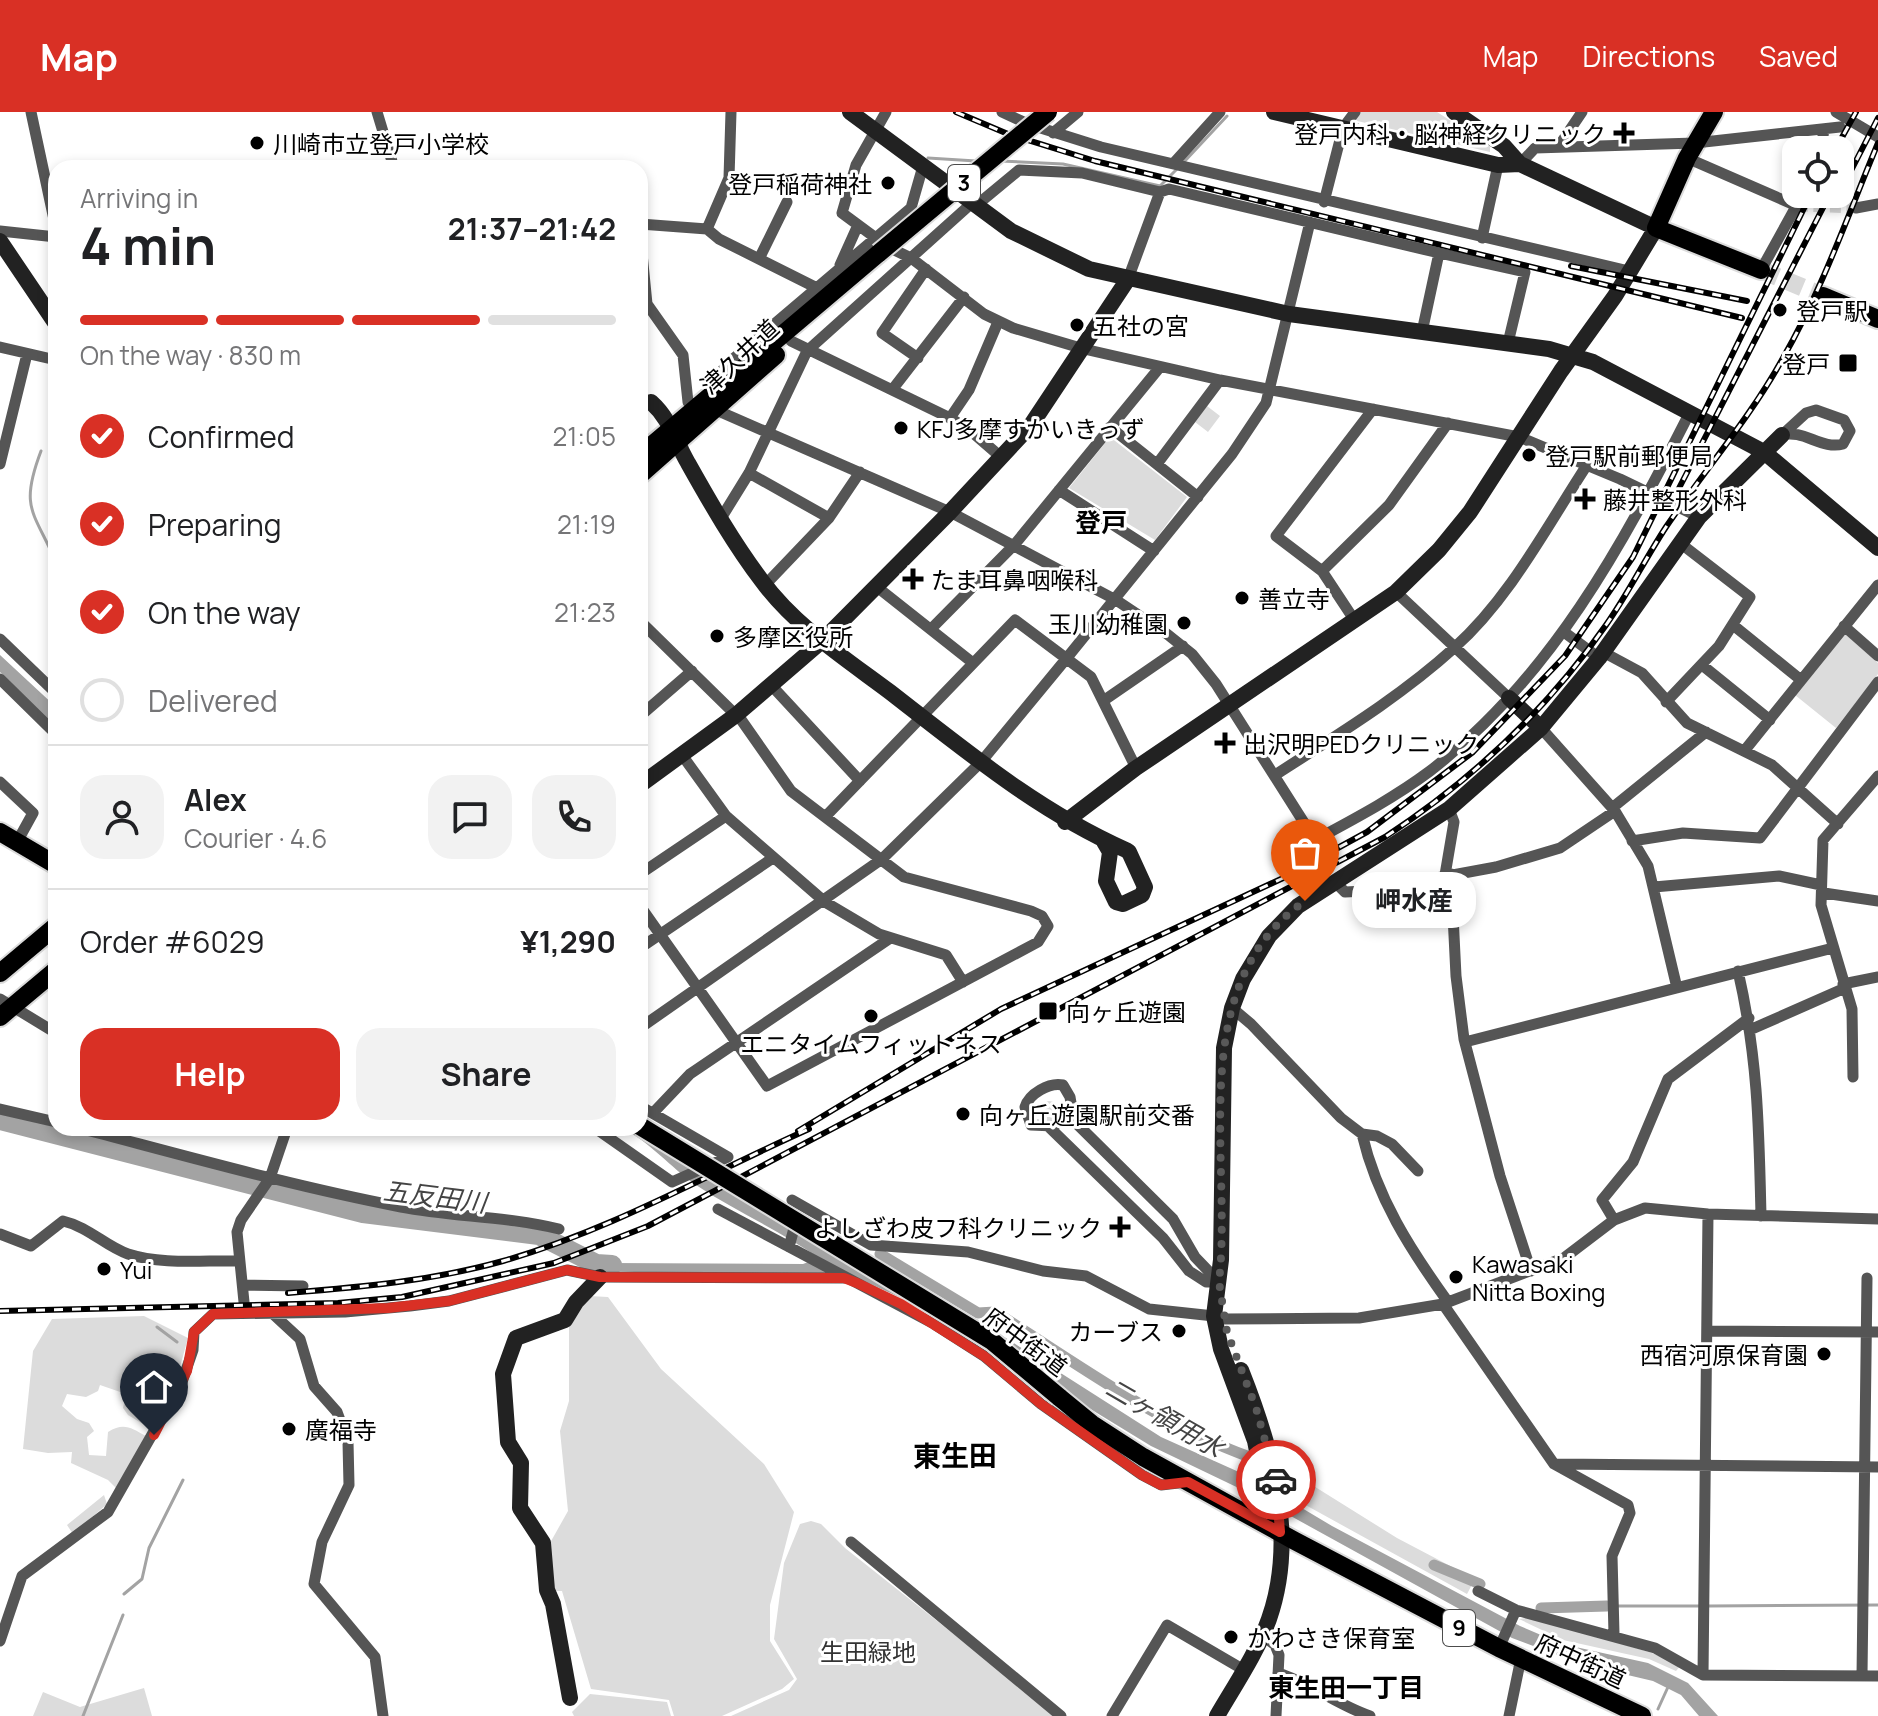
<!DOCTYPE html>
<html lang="en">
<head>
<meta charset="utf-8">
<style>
	body { margin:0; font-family:Manrope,"Noto Sans JP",sans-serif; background:#f2f2f2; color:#202124; height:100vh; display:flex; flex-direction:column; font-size:30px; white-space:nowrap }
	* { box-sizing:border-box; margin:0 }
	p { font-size:26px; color:#757577 }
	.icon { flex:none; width:44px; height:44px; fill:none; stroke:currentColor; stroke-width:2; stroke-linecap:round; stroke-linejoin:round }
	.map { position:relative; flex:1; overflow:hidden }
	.sheet { position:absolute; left:48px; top:48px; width:600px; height:976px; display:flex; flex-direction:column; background:#fff; border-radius:24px; box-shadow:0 4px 12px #0003 }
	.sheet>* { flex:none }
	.fabs { position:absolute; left:1782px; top:24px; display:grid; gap:16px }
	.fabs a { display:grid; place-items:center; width:72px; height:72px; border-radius:16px; background:#fff; box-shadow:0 4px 12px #0003; font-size:40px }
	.pin { position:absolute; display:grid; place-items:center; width:68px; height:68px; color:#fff; margin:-82px -34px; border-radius:50% 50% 50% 0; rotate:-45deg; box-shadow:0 0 8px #0007 }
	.pin .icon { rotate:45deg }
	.courier { position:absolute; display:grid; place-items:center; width:80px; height:80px; margin:-40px; border:6px solid #d93025; border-radius:50%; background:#fff; color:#222; box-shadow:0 2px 10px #0007 }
	.bubble { position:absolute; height:56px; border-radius:24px; background:#fff; box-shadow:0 4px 12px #0003; font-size:26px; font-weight:700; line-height:56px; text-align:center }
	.overview em { font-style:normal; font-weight:700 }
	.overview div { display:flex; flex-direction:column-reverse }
	.overview { display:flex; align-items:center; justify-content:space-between; height:136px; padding:0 32px }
	h1 { font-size:52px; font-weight:700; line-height:60px }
	.bar { display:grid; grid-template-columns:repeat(4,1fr); gap:12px 8px; align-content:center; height:96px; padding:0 32px }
	.bar i { height:10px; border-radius:6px; background:#e0e0e0 }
	.bar .selected { background:#d93025 }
	.bar p { grid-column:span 4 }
	.line { display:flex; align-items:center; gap:20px; padding:0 32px; border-top:2px solid #e0e0e0 }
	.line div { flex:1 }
	.round { display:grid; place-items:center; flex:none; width:84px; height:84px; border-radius:24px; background:#f2f2f2 }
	ol { padding:0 32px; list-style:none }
	li { display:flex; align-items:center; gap:24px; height:88px }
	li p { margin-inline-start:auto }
	li .icon { padding:8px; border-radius:50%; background:#d93025; color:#fff; stroke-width:4 }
	li:last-child { color:#757577 }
	li i { width:44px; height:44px; border:4px solid #e0e0e0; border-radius:50% }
	.action { display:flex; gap:16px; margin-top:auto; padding:16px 32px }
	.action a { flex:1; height:92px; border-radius:24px; background:#d93025; color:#fff; font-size:32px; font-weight:700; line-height:92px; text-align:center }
	.action a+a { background:#f2f2f2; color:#202124 }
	header { display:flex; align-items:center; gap:48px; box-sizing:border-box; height:112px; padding:0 40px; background:#d93025; color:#fff }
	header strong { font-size:38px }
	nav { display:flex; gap:44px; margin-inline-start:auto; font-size:28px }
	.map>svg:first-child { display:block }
	.green { fill:#dcdcdc }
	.water { fill:#a3a3a3 }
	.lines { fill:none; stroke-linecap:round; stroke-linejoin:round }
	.stream { stroke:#a3a3a3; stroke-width:3 }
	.canal { stroke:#a3a3a3; stroke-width:11 }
	.river { stroke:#a3a3a3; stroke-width:20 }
	.street-tunnel { stroke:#d9d9d9; stroke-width:11; stroke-dasharray:11 5.5; stroke-linecap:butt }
	.primary-tunnel { stroke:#d9d9d9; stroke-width:18; stroke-dasharray:18 9; stroke-linecap:butt }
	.primary-casing { stroke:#dbdbdb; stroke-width:22 }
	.street { stroke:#555; stroke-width:11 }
	.secondary { stroke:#222; stroke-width:16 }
	.primary { stroke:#000; stroke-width:18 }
	.rail-casing { stroke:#000; stroke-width:6 }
	.rail { stroke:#fff; stroke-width:3; stroke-dasharray:9; stroke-linecap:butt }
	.primary-bridge-casing { stroke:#dbdbdb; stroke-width:22; stroke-linecap:butt }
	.primary-bridge { stroke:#000; stroke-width:18 }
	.done { stroke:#595959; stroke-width:8; stroke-dasharray:0 14.4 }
	.route { stroke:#d93025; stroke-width:10 }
	.poi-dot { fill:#000; stroke:#fff; stroke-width:3 }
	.labels { text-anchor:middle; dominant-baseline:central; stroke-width:6; stroke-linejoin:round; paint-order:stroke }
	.shield { fill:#fff; stroke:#4c4c4c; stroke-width:2 }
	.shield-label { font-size:22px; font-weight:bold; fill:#000 }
	.poi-label { font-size:24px; fill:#000; stroke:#fff; text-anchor:start }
	.street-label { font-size:24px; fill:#000; stroke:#fff }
	.park-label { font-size:24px; fill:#333; stroke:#fff }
	.neighbourhood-label { font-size:26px; font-weight:bold; fill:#000; stroke:#fff }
	.water-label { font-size:26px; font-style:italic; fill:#444; stroke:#fff }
	.quarter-label { font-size:28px; font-weight:bold; fill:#000; stroke:#fff }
</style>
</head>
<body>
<header>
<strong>Map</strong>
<nav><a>Map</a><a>Directions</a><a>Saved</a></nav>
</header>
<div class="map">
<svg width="1878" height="1604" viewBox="0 0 1878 1604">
	<rect width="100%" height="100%" fill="#fff"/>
	<!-- green -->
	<path class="green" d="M1360,0H1437L1490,34V40L1353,8Z
		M1207,294L1220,304L1208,320L1195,310Z
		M1110,325L1187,385L1155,428L1069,376Z
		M1844,521L1878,551V562L1836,616L1795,583Z
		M1039 999a10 10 0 1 1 20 0a10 10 0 1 1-20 0Z
		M589,1184L608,1185L661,1257L764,1352L794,1400L770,1493V1529L794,1567L782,1577L722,1604H674L669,1588L591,1577L562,1479H553L550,1431L568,1399L560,1319L569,1289V1211Z
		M144,1204L188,1226C180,1254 171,1296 148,1315L128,1303L123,1296L126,1282L100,1273L98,1279L86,1285L67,1282L62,1294L77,1307L89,1311L94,1319L87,1325L89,1343L106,1344L108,1320C124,1310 131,1316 146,1324L118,1378L108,1368L71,1351L72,1340L48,1341L23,1337L33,1239L52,1207Z
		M1288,1358L1397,1426L1475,1467L1467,1482L1291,1385Z
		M104,1383L107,1392L73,1422L67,1413Z
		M811,1409L821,1412L845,1436L1057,1604H731L789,1578L797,1567L774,1527L784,1451L800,1412Z
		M1532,1505L1652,1541L1681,1553L1676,1559L1649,1547L1563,1528L1519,1507Z
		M144,1576L152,1604H33L43,1580L80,1595Z
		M590,1582L667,1590L671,1604H574L572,1600Z"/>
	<!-- water -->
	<path class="water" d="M0,543L56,595V616L0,560Z
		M622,1016H640L998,1221L1161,1325L1250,1365L1332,1414L1520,1514L1562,1532L1648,1551L1688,1571L1718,1604H1699L1681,1583L1653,1569L1581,1552L1512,1526L1249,1381L1151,1334L932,1200L855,1165L592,1159L578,1153L595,1145L607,1151L803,1152L819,1146C781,1119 735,1099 696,1073C670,1055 650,1030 622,1016Z"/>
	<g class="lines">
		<!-- stream -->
		<path class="stream" d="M928,46L976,49
			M1000,49L1063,52L1160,74L1178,56
			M1183,51L1227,4
			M41,339C19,397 34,399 56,450
			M157,1215L177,1230
			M124,1482L142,1467L149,1436L183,1368
			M1617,1494H1701
			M1709,1494L1878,1493
			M1658,1597L1668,1575
			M83,1604L123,1503"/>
		<!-- canal -->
		<path class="canal" d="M503,1113L511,1120
			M880,1142L978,1201L995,1200C1072,1248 1162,1314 1247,1344
			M1434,1453L1480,1472
			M1541,1496L1607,1494"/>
		<!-- river -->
		<path class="river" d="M0,1008L363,1101L539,1123L596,1152L612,1153"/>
		<!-- street-tunnel -->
		<path class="street-tunnel" d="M1797,94L1856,96"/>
		<!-- primary-tunnel -->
		<path class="primary-tunnel" d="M1761,158L1823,184"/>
		<defs>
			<path id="primary" d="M1714,0L1687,46L1656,116L1761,158
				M1823,184L1878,207
				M640,343L879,141
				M640,363L776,243
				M0,720L56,753
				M0,861L56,814
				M0,905L56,858
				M1059,1285L1092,1312L1143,1345L1295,1429L1499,1536L1642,1604"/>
		</defs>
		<!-- primary casing -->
		<use href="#primary" class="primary-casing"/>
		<!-- street -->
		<path class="street" d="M31,0L56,117
			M377,0L394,56
			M886,0L856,53L842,101L888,135L911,146L984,202L1013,216L1084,237L1220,268L1519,325L1620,367L1699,405
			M1002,0L1028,12L1101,35L1629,159
			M1836,0L1878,25
			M1053,21L1078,0
			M1559,34L1582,0
			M1821,38L1824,17
			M1687,46L1797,94
			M1173,52L1220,0
			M1520,52L1535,36L1695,31L1840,15
			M617,56L619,55
			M1324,90L1343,16L1355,0
			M1856,96L1878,92
			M640,112L707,117L719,127L817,176
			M707,117L729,66L731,0
			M0,119L56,125
			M640,121L647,192L683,243L688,290L699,293
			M1482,126L1498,53
			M1439,141L1525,160L1508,231
			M759,147L787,90
			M840,153L858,113
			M1761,158L1803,82
			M1128,167L1160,80
			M791,229L950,306L972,320L1002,346
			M0,235L56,248
			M918,246L882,221L926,157
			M715,277L714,271L726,253L911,96L923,54
			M892,278L964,185
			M716,298L950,400L1116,488L1167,522L1192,542L1216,572L1315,728C1354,707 1394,686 1430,659C1551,566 1622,434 1690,300
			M1816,298L1844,308L1850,319L1843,332C1822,338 1803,317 1782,323L1806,301Z
			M950,306L969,278L998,210
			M1110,315L1198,385
			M0,352L27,242
			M1157,352L1220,268
			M749,361L829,406
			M1059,378L1154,439
			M720,408L749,361L807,239L972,91L984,87L1019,58L1082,61L1160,80L1169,77L1439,141L1422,220
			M1322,459L1389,393L1448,311
			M765,473L829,406L860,360
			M877,475L973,551
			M1396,480L1509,586
			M640,509L742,609L791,679L904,765L1031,799L1042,804L1048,814L1038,830L767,974L640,794
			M1355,509L1322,459L1276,424L1373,297
			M1733,513L1801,568
			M1844,514L1878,544
			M931,517L1015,432L1160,255
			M1564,520L1599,546
			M0,527L56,581
			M1603,540L1642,561L1687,611L1772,653L1838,712
			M1702,553L1770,608
			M0,567L56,622
			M771,573L860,669
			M1103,589L1183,534
			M1666,590L1719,534L1750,485L1680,431
			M640,604L692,559
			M1541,616L1615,699L1648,754L1677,876
			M1745,638L1878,473
			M682,643L726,704L825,790L879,822L946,843L963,870
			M1275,663C1337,623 1400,585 1454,536C1510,486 1547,414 1587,353
			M0,670L33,701L17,730
			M1612,696L1706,620
			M825,705L1015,508L1091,565L1136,656
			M1632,729L1683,721L1760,726L1878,570
			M640,762L726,704
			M1451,762L1456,864L1464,927L1500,1064L1531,1159
			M1445,763L1454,710L1449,697
			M1335,770L1345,780L1366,779L1496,755L1560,736L1615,699
			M1654,775L1779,764L1821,773
			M1824,781L1878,789
			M640,836L773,746
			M1738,859C1758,946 1759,1016 1761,1104
			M1843,872L1878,865
			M0,887L56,921
			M1232,896L1251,912L1341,1006L1362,1022L1377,1024L1392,1032L1418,1059
			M640,916L882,747L981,650L1066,547L1232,342L1266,291L1310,110
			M1752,917L1845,876
			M1465,930L1833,836
			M1853,965L1852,897L1821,793L1823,728L1878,664
			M0,997L56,1010
			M1071,997L1054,1014L1031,1013L1025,995C1029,982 1049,970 1063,973L1070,985L1074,1009L1173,1107L1195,1145L1219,1170
			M653,1001L690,962L889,827
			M1049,1015L1163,1126L1189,1159L1206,1170H1219
			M79,1016C186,1044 292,1074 401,1095C453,1105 507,1104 559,1117
			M595,1016L672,1070L728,1045L640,994
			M1362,1022C1377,1086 1410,1137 1448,1190
			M792,1088L871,1133L968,1140L1043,1159L1086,1164L1149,1197L1214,1204
			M718,1097L934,1212L984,1244L1041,1292L1142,1363L1161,1373L1187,1370
			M1614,1108L1602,1088L1633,1050L1668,967L1749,906
			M0,1122L31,1134L63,1109C89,1115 105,1134 128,1142C162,1153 204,1148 239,1149
			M789,1135L797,1105
			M244,1173L303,1174
			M1443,1192L1554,1352L1628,1393L1630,1401L1612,1444L1614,1522
			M245,1200L237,1120L241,1108L270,1066L287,1016
			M273,1202L300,1227L314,1274L337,1300L348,1330L349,1373L322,1430L314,1472L375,1545L383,1604
			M1223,1207L1359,1206L1443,1192L1564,1146L1614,1108L1645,1096L1708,1102L1878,1107
			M1707,1219L1878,1220
			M1555,1352L1878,1355
			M851,1430L1061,1604
			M1478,1479L1516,1498L1655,1536L1703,1563L1878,1564
			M1262,1523L1275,1533L1279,1543L1276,1604
			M0,1529L22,1464L108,1400L182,1270L193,1238L194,1220L213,1202L345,1200L410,1194L449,1189L567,1158L600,1165L844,1166
			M1499,1536L1516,1498
			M1278,1561C1311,1571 1337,1593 1370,1604
			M1703,1563L1708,1102
			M1862,1564L1867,1166
			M1112,1604L1167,1513L1244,1558
			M1509,1604L1521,1546"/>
		<!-- secondary -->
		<path class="secondary" d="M850,0L1011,119L1089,157L1289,202L1549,237L1593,250L1764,340L1878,436
			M1274,0L1498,53L1520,52
			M0,129L56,212
			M651,290C671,308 675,329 688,351C711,392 734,432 762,469C795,514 846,547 890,580C966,639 1038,699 1126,738L1129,740L1145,775L1142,783L1123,792L1116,790L1106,769L1110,740L1103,728
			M1509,586L1541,616
			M640,673L736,603L822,529L950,400L1031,313L1128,167
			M1065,710L1136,656L1396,480L1439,438L1470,400L1561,259L1615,184L1656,116L1520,52L1504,34L1454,0
			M1280,1420L1268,1394L1255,1329L1221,1237L1214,1204L1221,1148L1224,936L1232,896L1243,867L1269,824L1298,794L1449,697L1541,616L1599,546L1699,405L1782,323
			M570,1586L553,1492L547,1478L543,1431L520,1396L521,1351L508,1330L503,1262L516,1226L565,1208L576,1190L600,1165
			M1217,1604C1235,1573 1257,1541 1269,1507C1298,1424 1272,1336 1241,1258"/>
		<!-- primary -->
		<use href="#primary" class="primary"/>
		<defs>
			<path id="rail" d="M956,0L1008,22L1095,49L1742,206
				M1835,38L1856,0
				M1840,80L1878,6
				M1571,154L1747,189
				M1675,384L1830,82
				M798,1019L1001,897L1281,767L1367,720L1473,640L1565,544L1633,445L1811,82
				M288,1181C361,1175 432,1169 503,1149C611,1118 708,1062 809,1017
				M0,1199L338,1191L402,1185L554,1151L648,1114L684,1095L1385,725C1472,668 1546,599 1606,513C1628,482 1645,447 1666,415C1704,359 1750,306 1783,246C1822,178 1848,103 1878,31"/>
		</defs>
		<!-- rail casing -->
		<use href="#rail" class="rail-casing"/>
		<!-- rail -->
		<use href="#rail" class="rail"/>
		<defs>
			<path id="primary-bridge" d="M879,141L1048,0
				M640,1014L992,1229L1059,1285"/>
		</defs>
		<!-- primary-bridge casing -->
		<use href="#primary-bridge" class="primary-bridge-casing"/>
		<!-- primary-bridge -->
		<use href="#primary-bridge" class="primary-bridge"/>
	</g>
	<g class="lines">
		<!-- done -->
		<path class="done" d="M1276,1368L1256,1296L1227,1220L1219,1170C1233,1045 1183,874 1305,789"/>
		<!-- route -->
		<path class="route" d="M154,1323L187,1259L194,1220L213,1202L388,1196L449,1189L567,1158L600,1165L844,1166L857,1171L901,1192L984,1244L1041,1292L1142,1363L1161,1373L1188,1370L1280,1420L1276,1368"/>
	</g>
	<!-- markers -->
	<g class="poi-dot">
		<path d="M1620 9h8v8h8v8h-8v8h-8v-8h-8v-8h8z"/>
		<circle cx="257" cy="31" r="8"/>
		<circle cx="888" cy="71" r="8"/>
		<circle cx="1780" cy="198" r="8"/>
		<circle cx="1077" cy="213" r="8"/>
		<rect x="1838" y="241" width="20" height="20" rx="4"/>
		<circle cx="901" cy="316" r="8"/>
		<circle cx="1529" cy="343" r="8"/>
		<path d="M1581 375h8v8h8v8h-8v8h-8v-8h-8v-8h8z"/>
		<path d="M909 455h8v8h8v8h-8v8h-8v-8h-8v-8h8z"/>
		<circle cx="1242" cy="486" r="8"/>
		<circle cx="1184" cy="511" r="8"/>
		<circle cx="717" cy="524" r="8"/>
		<path d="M1221 619h8v8h8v8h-8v8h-8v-8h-8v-8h8z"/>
		<rect x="1038" y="889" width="20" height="20" rx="4"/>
		<circle cx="871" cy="904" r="8"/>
		<circle cx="963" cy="1002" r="8"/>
		<path d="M1116 1103h8v8h8v8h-8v8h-8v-8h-8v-8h8z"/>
		<circle cx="104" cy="1157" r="8"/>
		<circle cx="1456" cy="1165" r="8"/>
		<circle cx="1179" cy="1219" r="8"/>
		<circle cx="1824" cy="1242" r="8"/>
		<circle cx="289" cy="1317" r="8"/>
		<circle cx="1231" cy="1525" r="8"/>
	</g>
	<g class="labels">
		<!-- shield labels -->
		<g class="shield">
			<rect x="948" y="53" width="32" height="36" rx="6"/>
			<rect x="1443" y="1498" width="32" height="36" rx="6"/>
		</g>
		<g class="shield-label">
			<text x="964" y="71">3</text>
			<text x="1459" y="1516">9</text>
		</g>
		<!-- poi labels -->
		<g class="poi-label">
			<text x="1606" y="21" text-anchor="end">登戸内科・脳神経クリニック</text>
			<text x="273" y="31">川崎市立登戸小学校</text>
			<text x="872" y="71" text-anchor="end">登戸稲荷神社</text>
			<text x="1796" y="198">登戸駅</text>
			<text x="1093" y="213">五社の宮</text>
			<text x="1830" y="251" text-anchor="end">登戸</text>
			<text x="917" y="316">KFJ多摩すかいきっず</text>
			<text x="1545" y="343">登戸駅前郵便局</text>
			<text x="1603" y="387">藤井整形外科</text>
			<text x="931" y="467">たま耳鼻咽喉科</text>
			<text x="1258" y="486">善立寺</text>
			<text x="1168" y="511" text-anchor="end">玉川幼稚園</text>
			<text x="733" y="524">多摩区役所</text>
			<text x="1243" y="631">出沢明PEDクリニック</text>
			<text x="1066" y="899">向ヶ丘遊園</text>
			<text x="871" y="931" text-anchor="middle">エニタイムフィットネス</text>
			<text x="979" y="1002">向ヶ丘遊園駅前交番</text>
			<text x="1102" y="1115" text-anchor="end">よしざわ皮フ科クリニック</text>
			<text x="1472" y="1151">Kawasaki<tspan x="1472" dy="28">Nitta Boxing</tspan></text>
			<text x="120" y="1157">Yui</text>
			<text x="1163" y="1219" text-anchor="end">カーブス</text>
			<text x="1808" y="1242" text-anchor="end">西宿河原保育園</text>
			<text x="305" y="1317">廣福寺</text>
			<text x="1247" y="1525">かわさき保育室</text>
		</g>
		<!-- street labels -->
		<g class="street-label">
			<text transform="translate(739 244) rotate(-43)">津久井道</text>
			<text transform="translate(1026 1229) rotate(37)">府中街道</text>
			<text transform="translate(1581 1548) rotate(25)">府中街道</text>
		</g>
		<!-- park labels -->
		<g class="park-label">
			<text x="868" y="1539">生田緑地</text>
		</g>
		<!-- neighbourhood labels -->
		<g class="neighbourhood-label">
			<text x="1101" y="410">登戸</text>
			<text x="1346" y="1575">東生田一丁目</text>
		</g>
		<!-- water labels -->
		<g class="water-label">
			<text transform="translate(435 1084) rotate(7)">五反田川</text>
			<text transform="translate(1165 1305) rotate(30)">二ヶ領用水</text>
		</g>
		<!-- quarter labels -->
		<g class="quarter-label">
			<text x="955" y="1343">東生田</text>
		</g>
	</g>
</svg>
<div class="fabs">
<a><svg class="icon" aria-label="locate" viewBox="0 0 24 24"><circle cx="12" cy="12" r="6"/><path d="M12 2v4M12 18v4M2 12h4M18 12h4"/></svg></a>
</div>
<div class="pin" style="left:1305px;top:789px;background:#ea580c"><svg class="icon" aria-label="bag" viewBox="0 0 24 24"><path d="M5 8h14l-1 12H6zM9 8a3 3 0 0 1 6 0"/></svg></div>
<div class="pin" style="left:154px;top:1323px;background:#1f2937"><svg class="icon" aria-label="home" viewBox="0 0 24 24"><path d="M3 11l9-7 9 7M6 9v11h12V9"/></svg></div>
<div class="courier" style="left:1276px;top:1368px"><svg class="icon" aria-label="car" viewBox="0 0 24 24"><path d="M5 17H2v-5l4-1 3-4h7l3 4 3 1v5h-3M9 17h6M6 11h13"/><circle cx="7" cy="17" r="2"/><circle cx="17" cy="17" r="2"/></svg></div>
<div class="bubble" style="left:1352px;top:760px;width:124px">岬水産</div>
<section class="sheet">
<div class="overview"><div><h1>4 min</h1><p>Arriving in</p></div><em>21:37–21:42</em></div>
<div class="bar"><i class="selected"></i><i class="selected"></i><i class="selected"></i><i></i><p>On the way · 830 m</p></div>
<ol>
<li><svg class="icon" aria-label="check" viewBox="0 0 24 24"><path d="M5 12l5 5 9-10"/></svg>Confirmed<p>21:05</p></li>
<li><svg class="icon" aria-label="check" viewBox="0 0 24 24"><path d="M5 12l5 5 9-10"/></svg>Preparing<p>21:19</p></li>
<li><svg class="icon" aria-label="check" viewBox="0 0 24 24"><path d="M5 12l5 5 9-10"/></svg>On the way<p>21:23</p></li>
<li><i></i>Delivered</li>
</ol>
<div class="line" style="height:144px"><a class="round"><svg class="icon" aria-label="person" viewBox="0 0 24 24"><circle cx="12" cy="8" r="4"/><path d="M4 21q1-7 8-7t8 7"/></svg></a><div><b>Alex</b><p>Courier · 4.6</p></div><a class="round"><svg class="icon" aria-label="chat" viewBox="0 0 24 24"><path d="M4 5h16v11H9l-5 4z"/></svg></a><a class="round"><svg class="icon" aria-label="phone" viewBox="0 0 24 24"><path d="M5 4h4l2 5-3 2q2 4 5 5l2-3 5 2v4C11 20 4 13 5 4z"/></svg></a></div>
<div class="line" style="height:104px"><div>Order #6029</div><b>¥1,290</b></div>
<div class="action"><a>Help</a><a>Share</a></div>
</section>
</div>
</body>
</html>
